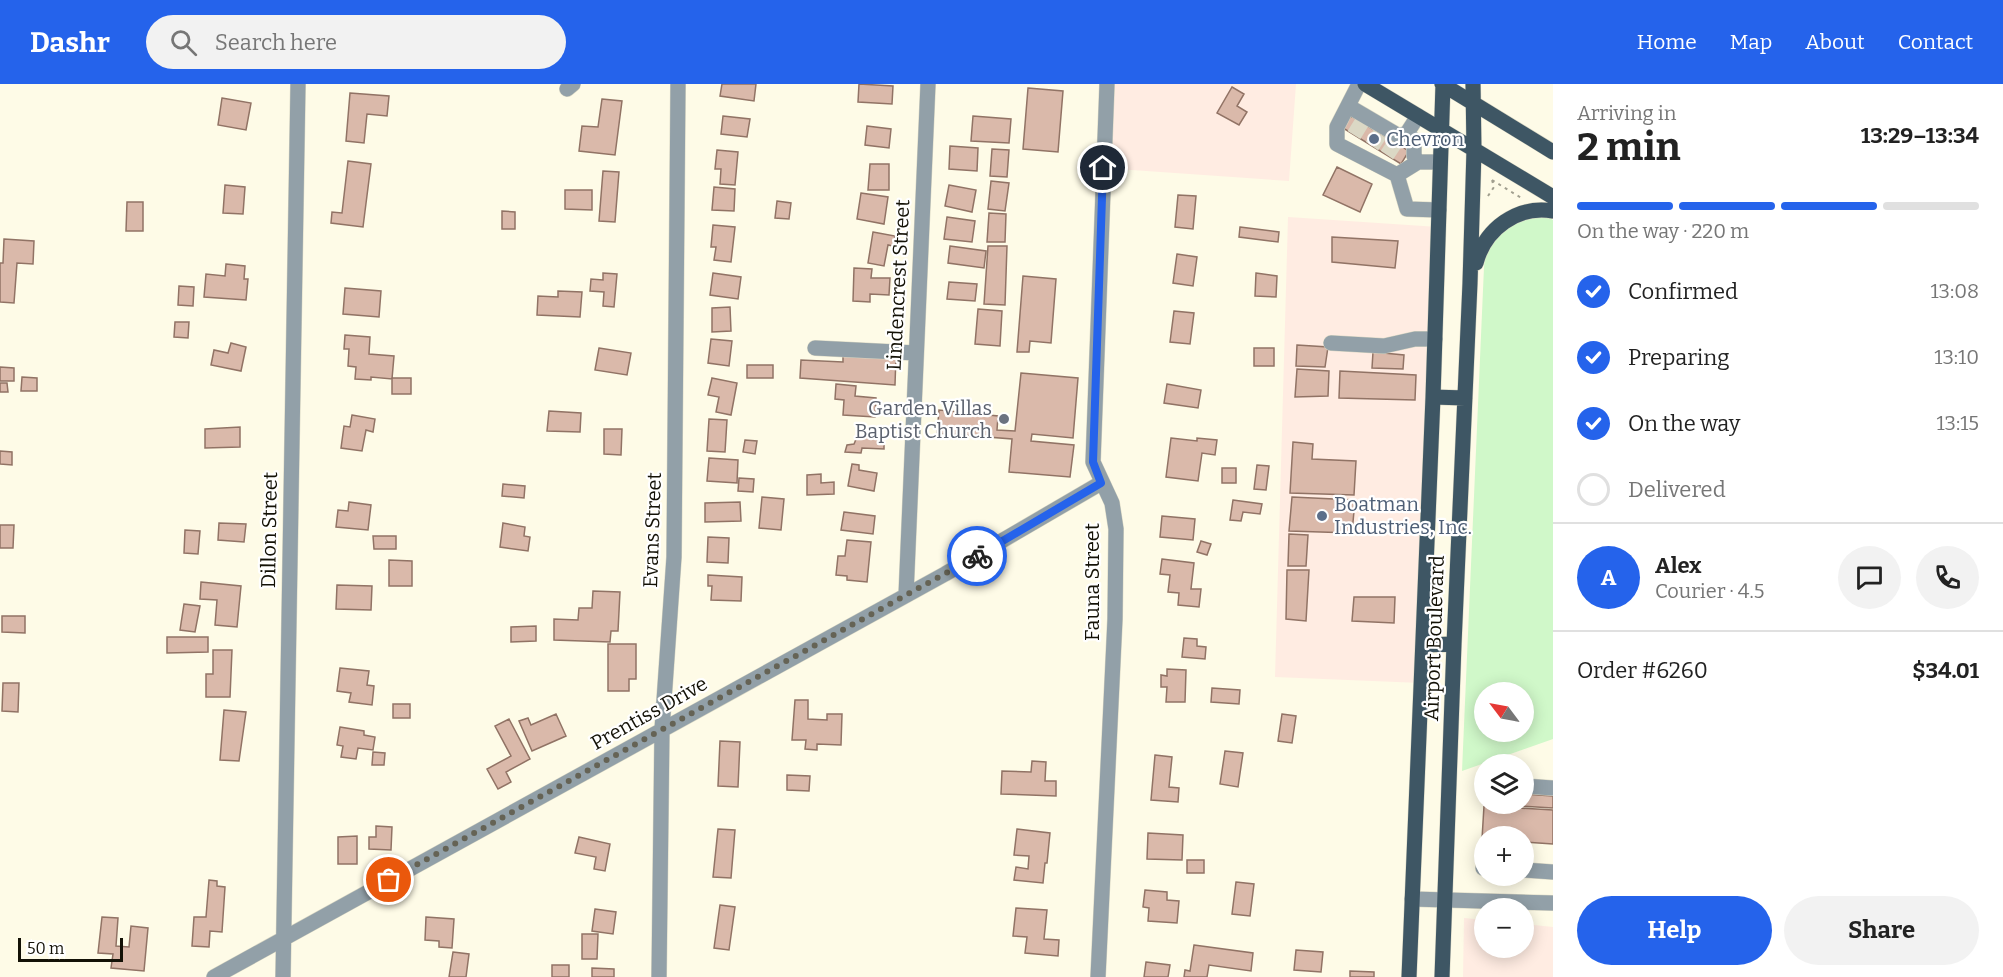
<!DOCTYPE html>
<html lang="en">
<head>
<meta charset="utf-8">
<style>
	body { margin:0; font-family:Bitter,serif; background:#f2f2f2; color:#222; height:100vh; display:flex; flex-direction:column; font-size:22px; white-space:nowrap }
	* { box-sizing:border-box; margin:0 }
	p { font-size:20px; color:#767676 }
	.icon { flex:none; width:33px; height:33px; fill:none; stroke:currentColor; stroke-width:2; stroke-linecap:round; stroke-linejoin:round }
	.map { position:relative; flex:1; overflow:hidden }
	.sheet { display:flex; flex-direction:column; background:#fff; width:450px }
	.sheet>* { flex:none }
	.needle { width:39px; rotate:302deg }
	.tools { position:absolute; left:1474px; top:598px; display:grid; gap:12px }
	.tools a { display:grid; place-items:center; width:60px; height:60px; border-radius:50%; background:#fff; box-shadow:0 3px 15px #0003; font-size:30px }
	.scale { position:absolute; left:18px; bottom:15px; width:105px; box-sizing:border-box; padding-left:6px; border:3px solid #131106; border-top:0; font-size:16px; line-height:21px; white-space:nowrap; color:#131106; -webkit-text-stroke:4px #fff; paint-order:stroke }
	.pin { position:absolute; display:grid; place-items:center; width:51px; height:51px; color:#fff; margin:-26px; border:3px solid #fff; border-radius:50%; box-shadow:0 2px 6px #0007 }
	.courier { position:absolute; display:grid; place-items:center; width:60px; height:60px; margin:-30px; border:4px solid #2563eb; border-radius:50%; background:#fff; color:#222; box-shadow:0 2px 8px #0007 }
	.headline em { font-style:normal; font-weight:700 }
	.headline div { display:flex; flex-direction:column-reverse }
	.headline { display:flex; align-items:center; justify-content:space-between; height:102px; padding:0 24px }
	h1 { font-size:39px; font-weight:700; line-height:45px }
	.bar { display:grid; grid-template-columns:repeat(4,1fr); gap:9px 6px; align-content:center; height:72px; padding:0 24px }
	.bar i { height:8px; border-radius:4px; background:#e0e0e0 }
	.bar .current { background:#2563eb }
	.bar p { grid-column:span 4 }
	.line { display:flex; align-items:center; gap:15px; padding:0 24px; border-top:2px solid #e0e0e0 }
	.line div { flex:1 }
	.round { display:grid; place-items:center; flex:none; width:63px; height:63px; border-radius:32px; background:#f2f2f2 }
	ol { padding:0 24px; list-style:none }
	li { display:flex; align-items:center; gap:18px; height:66px }
	li p { margin-inline-start:auto }
	li .icon { padding:6px; border-radius:50%; background:#2563eb; color:#fff; stroke-width:4 }
	li:last-child { color:#767676 }
	li i { width:33px; height:33px; border:3px solid #e0e0e0; border-radius:50% }
	.button { display:flex; gap:12px; margin-top:auto; padding:12px 24px }
	.button a { flex:1; height:69px; border-radius:36px; background:#2563eb; color:#fff; font-size:24px; font-weight:700; line-height:69px; text-align:center }
	.button a+a { background:#f2f2f2; color:#222 }
	header { display:flex; align-items:center; gap:36px; box-sizing:border-box; height:84px; padding:0 30px; background:#2563eb; color:#fff }
	header strong { font-size:28px }
	nav { display:flex; gap:33px; margin-inline-start:auto; font-size:21px }
	.search { width:420px; height:54px; background:#f2f2f2; display:flex; align-items:center; gap:15px; box-sizing:border-box; padding:0 21px; border-radius:33px; color:#767676; font-size:22px }
	main { display:flex; flex:1; min-height:0 }
	.map>svg:first-child { display:block }
	.industrial { fill:#ffece2 }
	.green { fill:#d0f8c9; fill-rule:evenodd }
	.building { fill:#dab9aa; stroke:#917365; stroke-width:1.5 }
	.lines { fill:none; stroke-linecap:round; stroke-linejoin:round }
	.minor-tunnel { stroke:#dbd8c5; stroke-width:15; stroke-dasharray:15 8; stroke-linecap:butt }
	.minor-casing { stroke:#d8d6c3; stroke-width:16 }
	.major-casing { stroke:#d8d6c3; stroke-width:16 }
	.path { stroke:#a19f8e; stroke-width:2; stroke-dasharray:3 4.5; stroke-linecap:butt }
	.minor { stroke:#92a0a8; stroke-width:15 }
	.major { stroke:#3e5664; stroke-width:15 }
	.done { stroke:#656355; stroke-width:6; stroke-dasharray:0 10.8 }
	.route { stroke:#2563eb; stroke-width:8 }
	.service-dot { fill:#5c6f8a; stroke:#fff; stroke-width:2 }
	.worship-dot { fill:#6b7280; stroke:#fff; stroke-width:2 }
	.labels { text-anchor:middle; dominant-baseline:central; stroke-width:4.5; stroke-linejoin:round; paint-order:stroke }
	.service-label { font-size:20px; fill:#4e5e75; stroke:#fff; text-anchor:start }
	.street-label { font-size:20px; fill:#131106; stroke:#fff }
	.worship-label { font-size:20px; fill:#5b616d; stroke:#fff; text-anchor:end }
</style>
</head>
<body>
<header>
<strong>Dashr</strong>
<div class="search"><svg class="icon" aria-label="search" viewBox="0 0 24 24"><circle cx="10" cy="10" r="6"/><path d="M15 15l6 6"/></svg>Search here</div>
<nav><a>Home</a><a>Map</a><a>About</a><a>Contact</a></nav>
</header>
<main>
<div class="map">
<svg width="1553" height="893" viewBox="0 0 1553 893">
	<rect width="100%" height="100%" fill="#fefbe7"/>
	<!-- industrial -->
	<path class="industrial" d="M1107,0H1296L1289,97L1103,84Z
		M1288,133L1438,143L1421,599L1275,593Z
		M1464,834L1485,836V864H1524V840L1553,843V893H1463Z"/>
	<!-- green -->
	<path class="green" d="M1547,132L1553,136V655L1462,687L1484,183L1486,163L1519,135ZM1485,609H1524V648H1485Z"/>
	<!-- building -->
	<path class="building" d="M722,0H756L754,17L720,12Z
		M859,0L893,2L892,20L858,18Z
		M1232,3L1244,10L1237,22L1247,28L1239,41L1217,29Z
		M1028,4L1063,7L1058,68L1023,65Z
		M350,9L389,12L387,32L367,30L364,59L346,57Z
		M222,14L251,19L246,46L218,41Z
		M602,15L622,17L615,71L579,67L582,42L598,43Z
		M723,32L750,35L747,53L721,50Z
		M973,32L1011,35L1009,59L971,57Z
		M1351,32L1409,67L1401,80L1343,44Z
		M867,42L891,45L889,64L865,61Z
		M950,62L978,64L977,87L949,85Z
		M992,65L1009,66L1007,93L990,92Z
		M717,66L738,68L735,101L720,100L721,85H715Z
		M348,77L371,80L363,143L331,139L332,128L342,129Z
		M870,80H889V106H868Z
		M1337,83L1372,100L1360,128L1323,111Z
		M603,87L619,88L615,138L599,137Z
		M991,97L1009,99L1005,127L988,125Z
		M225,101L245,103L243,130L223,129Z
		M949,101L976,106L972,128L945,122Z
		M714,103L735,105L734,127L712,126Z
		M565,106H592V126L565,125Z
		M861,109L888,113L884,140L857,135Z
		M1178,111L1196,112L1193,145L1175,143Z
		M777,117L791,119L789,135L775,134Z
		M127,118H143V147H126Z
		M502,127L515,128V145H502Z
		M989,129L1006,130L1005,158H987Z
		M947,133L975,137L972,158L944,155Z
		M713,141L735,143L731,178L714,176L716,163H711Z
		M1240,143L1279,148L1278,158L1239,153Z
		M873,148L895,152L893,162L888,161L884,182L868,179Z
		M1332,153L1398,157L1395,184L1332,178Z
		M4,155L34,157L33,180L17,179L14,219L0,218V179H3Z
		M950,162L986,167L984,184L948,179Z
		M988,162H1007L1005,221L984,220Z
		M1177,170L1197,173L1193,202L1173,199Z
		M226,180L245,182L244,195H248L246,216L204,213L206,190L225,192Z
		M854,184L872,185L871,194H890L889,211L870,210V218L853,217Z
		M603,189L617,190L614,223L603,222L604,208L590,207L591,195L603,196Z
		M713,189L741,193L738,215L710,211Z
		M1256,189L1277,192L1276,213L1255,212Z
		M1023,192L1056,195L1051,259L1030,257L1029,268H1017Z
		M949,198L977,200L975,217L947,215Z
		M179,202L194,203L193,222L178,221Z
		M345,204L381,207L379,233L343,230Z
		M558,207L582,208L580,233L537,231L538,212L558,213Z
		M730,223L731,247L712,248V224Z
		M978,225L1002,227L1000,262L975,260Z
		M1174,227L1194,229L1190,260L1170,258Z
		M175,238H189L188,254L174,253Z
		M345,251L370,253L369,270L394,272L392,295L371,293V296L355,295L356,283L348,282L349,265H344Z
		M711,255L732,257L729,282L708,279Z
		M231,259L246,263L241,287L211,281L214,266L228,269Z
		M1297,261L1328,263L1325,283L1296,282Z
		M599,264L631,269L627,291L595,286Z
		M1254,264H1274V282H1254Z
		M1373,268L1404,271L1403,285L1372,284Z
		M843,269L896,271L895,301L800,294L801,276L843,278Z
		M747,281H773V294H747Z
		M0,283L14,284V297H0Z
		M1297,285L1329,287L1328,312L1295,313Z
		M1340,287L1416,291L1415,316L1339,314Z
		M1021,289L1078,294L1073,354L1032,350L1031,357L1074,361L1070,393L1009,388L1012,355L937,349L939,326L998,332L997,346L1015,347Z
		M22,293L37,294V307H21Z
		M392,294H411V310H392Z
		M712,294L737,299L731,331L716,328L719,313L708,311Z
		M0,299H7L8,308H0Z
		M836,300L856,302L855,312L876,314L875,333L843,331L844,316L835,315Z
		M1167,300L1201,306L1198,324L1164,319Z
		M549,327L581,329L580,348L547,347Z
		M352,331L375,335L373,348L366,346L362,367L341,364L344,342L350,343Z
		M709,335L727,336L725,368L707,367Z
		M240,343V363L205,364V345Z
		M604,345H622L621,371L604,370Z
		M857,353H884V365L862,364L861,369L845,368L847,361L854,360Z
		M1171,354L1197,357V354L1217,356L1215,371L1202,369L1198,397L1166,393Z
		M745,356L757,357L755,370L743,368Z
		M1293,358L1313,360L1312,375L1356,377L1354,411L1290,409Z
		M0,367L12,368V381L0,380Z
		M709,374L738,376L737,399L707,397Z
		M852,380L859,381V386L877,389L874,407L848,402Z
		M1257,381L1269,382L1266,406L1254,405Z
		M1222,384H1236V399H1222Z
		M821,390V399L834,398V410L807,411V391Z
		M739,394L754,395L753,408L738,407Z
		M503,400L525,402L524,414L502,412Z
		M762,413L784,415L781,446L759,444Z
		M1292,413L1355,416L1352,449L1289,447Z
		M1233,416L1262,420L1260,430L1243,428L1241,437L1230,436Z
		M349,418L371,421L368,446L336,443L338,426L348,427Z
		M740,418L741,437L705,438V419Z
		M844,428L875,432L873,450L841,446Z
		M1162,432L1195,435L1193,456L1160,453Z
		M219,439L246,440L244,458L218,456Z
		M503,439L525,443L524,452L530,453L528,467L500,463Z
		M0,441H14L13,464H0Z
		M185,446L200,447L198,470L184,469Z
		M1289,450L1308,451L1306,482H1288Z
		M373,452H396V465H374Z
		M708,453L729,454L728,479L707,478Z
		M847,456L871,458L867,498L847,496V492L836,491L838,472H845Z
		M1201,457L1211,460L1207,471L1197,468Z
		M1162,475L1194,479L1191,505H1201L1199,523L1178,521L1179,509L1168,508L1170,491L1160,490Z
		M389,476L412,477V502H389Z
		M1287,486H1309L1306,537L1286,535Z
		M708,491L742,493L741,517L711,516L712,502H708Z
		M201,498L241,502L237,543L215,541L217,516L200,515Z
		M337,501L372,502L371,526L336,525Z
		M593,507L620,508L618,547H611L610,558L554,556V535L578,536L579,524H592Z
		M1354,513H1395L1394,539L1352,537Z
		M184,520L200,522L195,548L180,546Z
		M2,532H25V549L2,548Z
		M536,542V557L511,558V543Z
		M167,553H208V568L167,569Z
		M1184,554L1197,555V562L1206,563L1205,575L1182,573Z
		M608,560H636V595H629V607H608Z
		M213,566H232L230,613H206V590H213Z
		M340,584L369,587L367,601L374,602L372,621L349,618L351,609L337,607Z
		M1167,585L1186,586L1185,618H1166L1167,603H1161V591L1167,592Z
		M3,599H19L18,628L2,627Z
		M1212,604L1240,606L1239,620L1211,618Z
		M795,616H808V635L827,636V630H842L841,661L817,660V666L805,665L806,656H792Z
		M393,620H410V634H393Z
		M224,626L246,628L239,677L220,676Z
		M556,630L566,652L532,667L519,637L528,634L531,641Z
		M1282,630L1296,632L1292,659L1278,657Z
		M509,635L530,675L506,688L511,698L498,705L487,685L511,672L495,642Z
		M340,643L364,647V651L375,653L373,666L358,664L356,675L341,673L343,662L337,661Z
		M720,657L740,658L738,703L718,702Z
		M1225,667L1243,669L1238,703L1220,700Z
		M373,668L385,669L384,681H372Z
		M1155,671L1172,673L1169,703L1179,704L1178,718L1151,716Z
		M1032,677L1046,678L1045,697H1056V712L1001,710L1002,687L1031,688Z
		M787,691L810,692L809,707L787,706Z
		M1484,707L1485,720H1524V710L1553,712V724L1483,720Z
		M1484,722L1553,726V760L1524,758V753H1485V756L1482,755Z
		M376,742L392,743L391,766L369,765V753H376Z
		M718,745L735,746L731,794L713,793Z
		M1017,745L1050,749L1047,779H1045L1043,799L1014,796L1016,783L1028,785L1029,772L1014,771Z
		M1148,749L1183,751L1182,776L1147,775Z
		M357,752V780H338V753Z
		M579,753L610,760L605,787L594,785L596,773L575,769Z
		M1187,776H1204V789H1187Z
		M209,796L217,797V802L225,803L222,848L210,847L209,863L192,862L194,833H206Z
		M1236,798L1254,800L1250,832L1232,830Z
		M1145,806L1167,808V816L1179,817L1177,839L1148,837L1149,824L1143,823Z
		M720,821L735,823L729,866L714,864Z
		M1016,824L1047,826L1044,855L1059,856L1058,872L1025,869L1027,853L1013,852Z
		M595,825L616,828L613,850L592,847Z
		M102,833L118,834L116,862L129,863L131,842L148,844L144,887L111,884L113,870L98,869Z
		M426,833L454,835L452,864L439,863V857L425,856Z
		M582,850H598L597,875H582Z
		M1194,861L1253,869L1251,887L1209,881L1207,893H1184L1185,886L1190,887Z
		M1296,866L1323,868L1321,888L1294,886Z
		M453,868L469,870L466,893H449Z
		M1146,878L1170,881L1168,893H1144Z
		M552,881H569V893H552Z
		M592,884L614,885V893H592Z
		M1350,887L1374,888V893H1350Z"/>
	<g class="lines">
		<!-- minor-tunnel -->
		<path class="minor-tunnel" d="M1354,51L1362,38
			M1372,62L1380,50
			M1387,71L1395,59"/>
		<defs>
			<path id="minor" d="M1359,0L1337,43V60L1397,91L1418,78H1440
				M567,5L573,0
				M1348,22L1399,52L1407,49L1418,32
				M1407,49L1414,56V72L1418,78
				M1397,91L1407,125L1439,126
				M1331,259L1384,262L1415,255H1435
				M815,264L916,269
				M906,511L928,0
				M1524,702L1553,704
				M1483,784H1485
				M1524,786L1553,788
				M1412,815L1553,819
				M214,893L945,490L1101,399
				M283,893L298,0
				M659,893L662,645L674,473L678,0
				M1098,893L1115,535L1116,445L1112,419L1093,378L1107,0"/>
			<path id="major" d="M1365,0L1553,113
				M1442,0L1553,68
				M1476,179C1485,145 1517,121 1553,127
				M1433,313L1465,314
				M1423,561L1454,560
				M1409,893L1433,313L1443,0
				M1442,893L1454,560L1470,199L1474,66L1473,0"/>
		</defs>
		<!-- minor casing -->
		<use href="#minor" class="minor-casing"/>
		<!-- major casing -->
		<use href="#major" class="major-casing"/>
		<!-- path -->
		<path class="path" d="M1492,96L1523,115
			M1488,112L1494,103L1492,96"/>
		<!-- minor -->
		<use href="#minor" class="minor"/>
		<!-- major -->
		<use href="#major" class="major"/>
	</g>
	<g class="lines">
		<!-- done -->
		<path class="done" d="M389,796L977,472"/>
		<!-- route -->
		<path class="route" d="M977,472L1101,399L1093,378L1103,84"/>
	</g>
	<!-- markers -->
	<g class="service-dot">
		<circle cx="1374" cy="55" r="6"/>
		<circle cx="1322" cy="432" r="6"/>
	</g>
	<circle class="worship-dot" cx="1004" cy="335" r="6"/>
	<g class="labels">
		<!-- service labels -->
		<g class="service-label">
			<text x="1386" y="55">Chevron</text>
			<text x="1334" y="420">Boatman<tspan x="1334" dy="23">Industries, Inc.</tspan></text>
		</g>
		<!-- street labels -->
		<g class="street-label">
			<text transform="translate(898 201) rotate(-87)">Lindencrest Street</text>
			<text transform="translate(269 446) rotate(-89)">Dillon Street</text>
			<text transform="translate(652 446) rotate(-88)">Evans Street</text>
			<text transform="translate(1092 498) rotate(-90)">Fauna Street</text>
			<text transform="translate(1434 554) rotate(-88)">Airport Boulevard</text>
			<text transform="translate(649 629) rotate(-29)">Prentiss Drive</text>
		</g>
		<!-- worship labels -->
		<g class="worship-label">
			<text x="992" y="324">Garden Villas<tspan x="992" dy="23">Baptist Church</tspan></text>
		</g>
	</g>
</svg>
<div class="tools">
<a><svg class="needle" viewBox="-14 -14 28 28"><path d="M0-13l5 13h-10z" fill="#e53935"/><path d="M0 13l5-13h-10z" fill="#767676"/></svg></a>
<a><svg class="icon" aria-label="layers" viewBox="0 0 24 24"><path d="M12 4l9 5-9 5-9-5zM3 14l9 5 9-5"/></svg></a>
<a>+</a>
<a>−</a>
</div>
<div class="scale">50 m</div>
<div class="pin" style="left:389px;top:796px;background:#ea580c"><svg class="icon" aria-label="bag" viewBox="0 0 24 24"><path d="M5 8h14l-1 12H6zM9 8a3 3 0 0 1 6 0"/></svg></div>
<div class="pin" style="left:1103px;top:84px;background:#1f2937"><svg class="icon" aria-label="home" viewBox="0 0 24 24"><path d="M3 11l9-7 9 7M6 9v11h12V9"/></svg></div>
<div class="courier" style="left:977px;top:472px"><svg class="icon" aria-label="bike" viewBox="0 0 24 24"><circle cx="6" cy="16" r="4"/><circle cx="18" cy="16" r="4"/><path d="M6 16l4-8h5l3 8M10 8l3 8H6M13 5h3"/></svg></div>
</div>
<section class="sheet">
<div class="headline"><div><h1>2 min</h1><p>Arriving in</p></div><em>13:29–13:34</em></div>
<div class="bar"><i class="current"></i><i class="current"></i><i class="current"></i><i></i><p>On the way · 220 m</p></div>
<ol>
<li><svg class="icon" aria-label="check" viewBox="0 0 24 24"><path d="M5 12l5 5 9-10"/></svg>Confirmed<p>13:08</p></li>
<li><svg class="icon" aria-label="check" viewBox="0 0 24 24"><path d="M5 12l5 5 9-10"/></svg>Preparing<p>13:10</p></li>
<li><svg class="icon" aria-label="check" viewBox="0 0 24 24"><path d="M5 12l5 5 9-10"/></svg>On the way<p>13:15</p></li>
<li><i></i>Delivered</li>
</ol>
<div class="line" style="height:108px"><b class="round" style="background:#2563eb;color:#fff">A</b><div><b>Alex</b><p>Courier · 4.5</p></div><a class="round"><svg class="icon" aria-label="chat" viewBox="0 0 24 24"><path d="M4 5h16v11H9l-5 4z"/></svg></a><a class="round"><svg class="icon" aria-label="phone" viewBox="0 0 24 24"><path d="M5 4h4l2 5-3 2q2 4 5 5l2-3 5 2v4C11 20 4 13 5 4z"/></svg></a></div>
<div class="line" style="height:78px"><div>Order #6260</div><b>$34.01</b></div>
<div class="button"><a>Help</a><a>Share</a></div>
</section>
</main>
</body>
</html>
